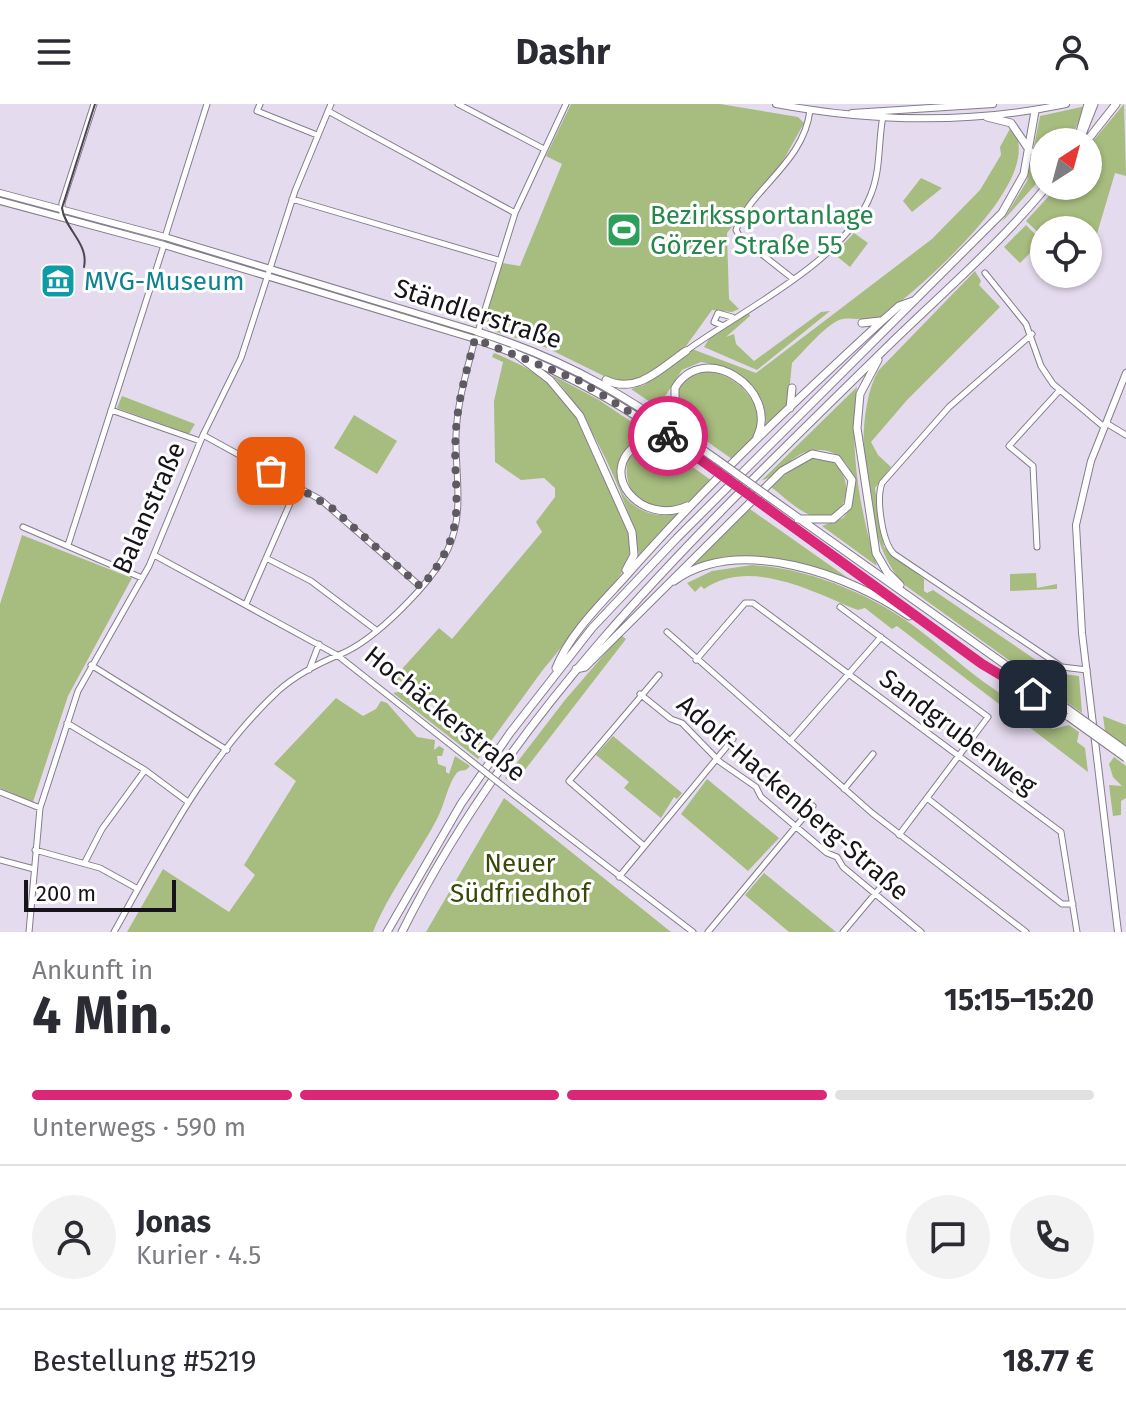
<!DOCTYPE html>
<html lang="de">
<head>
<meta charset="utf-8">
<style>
	body { margin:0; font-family:"Fira Sans",sans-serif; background:#f2f2f3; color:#2b2b33; height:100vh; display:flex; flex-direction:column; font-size:30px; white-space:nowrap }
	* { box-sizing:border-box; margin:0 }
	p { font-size:26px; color:#7c7c81 }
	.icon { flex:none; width:44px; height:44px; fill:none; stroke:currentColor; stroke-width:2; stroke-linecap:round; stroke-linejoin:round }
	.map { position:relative; height:828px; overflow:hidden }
	.sheet { display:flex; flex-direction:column; background:#fff; flex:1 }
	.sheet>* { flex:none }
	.needle { width:52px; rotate:36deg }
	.controls { position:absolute; left:1030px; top:24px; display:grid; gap:16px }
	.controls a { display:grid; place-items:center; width:72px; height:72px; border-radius:50%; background:#fff; box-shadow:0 2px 6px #0004; font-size:40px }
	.scale { position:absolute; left:24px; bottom:20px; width:152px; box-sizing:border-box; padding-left:8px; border:4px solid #17131a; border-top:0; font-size:22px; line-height:28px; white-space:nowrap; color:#17131a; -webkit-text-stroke:6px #fff; paint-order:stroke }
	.pin { position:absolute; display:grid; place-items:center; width:68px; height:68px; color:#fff; margin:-34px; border-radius:16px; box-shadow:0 4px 12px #0006 }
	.courier { position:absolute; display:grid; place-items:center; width:80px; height:80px; margin:-40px; border:6px solid #db2777; border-radius:50%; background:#fff; color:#222; box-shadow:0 2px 10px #0007 }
	.summary em { font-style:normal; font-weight:700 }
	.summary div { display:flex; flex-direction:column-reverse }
	.summary { display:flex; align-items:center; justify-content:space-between; height:136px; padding:0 32px }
	h1 { font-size:52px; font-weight:700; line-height:60px }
	.bar { display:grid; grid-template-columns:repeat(4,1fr); gap:12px 8px; align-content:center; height:96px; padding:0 32px }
	.bar i { height:10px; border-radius:6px; background:#e1e1e2 }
	.bar .current { background:#db2777 }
	.bar p { grid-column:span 4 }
	.line { display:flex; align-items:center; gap:20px; padding:0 32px; border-top:2px solid #e1e1e2 }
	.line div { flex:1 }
	.round { display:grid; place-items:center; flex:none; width:84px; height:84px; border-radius:42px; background:#f2f2f3 }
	header { display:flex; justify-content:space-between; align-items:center; height:104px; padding:0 32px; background:#fff; font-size:36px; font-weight:700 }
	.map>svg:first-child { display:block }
	.green { fill:#a7bc7f }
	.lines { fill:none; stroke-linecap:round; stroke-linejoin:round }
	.minor-casing { stroke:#857c8d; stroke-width:7 }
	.major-casing { stroke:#857c8d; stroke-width:8 }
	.highway-casing { stroke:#857c8d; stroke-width:9 }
	.minor { stroke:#fff; stroke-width:5 }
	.major { stroke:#fff; stroke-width:6 }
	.highway { stroke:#fff; stroke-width:7 }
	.tram { stroke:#4b4650; stroke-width:2 }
	.minor-bridge-casing { stroke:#857c8d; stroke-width:7; stroke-linecap:butt }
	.highway-bridge-casing { stroke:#857c8d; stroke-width:9; stroke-linecap:butt }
	.minor-bridge { stroke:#fff; stroke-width:5 }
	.highway-bridge { stroke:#fff; stroke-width:7 }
	.done { stroke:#5f5964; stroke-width:8; stroke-dasharray:0 14.4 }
	.route { stroke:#db2777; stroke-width:10 }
	.labels { text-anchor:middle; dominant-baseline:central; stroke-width:6; stroke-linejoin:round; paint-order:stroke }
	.leisure-label { font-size:26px; fill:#27864d; stroke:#fff; text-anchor:start }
	.culture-label { font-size:26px; fill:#0d838f; stroke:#fff; text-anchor:start }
	.street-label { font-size:26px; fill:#17131a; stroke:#fff }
	.park-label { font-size:26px; fill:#384907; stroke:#fff }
</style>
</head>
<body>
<header><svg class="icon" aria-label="menu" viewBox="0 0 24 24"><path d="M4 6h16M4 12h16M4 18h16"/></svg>Dashr<svg class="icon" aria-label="person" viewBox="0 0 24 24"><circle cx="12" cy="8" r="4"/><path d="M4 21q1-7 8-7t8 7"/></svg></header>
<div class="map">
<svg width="1126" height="828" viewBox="0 0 1126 828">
	<rect width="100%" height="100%" fill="#e5dbee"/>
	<!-- green -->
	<path class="green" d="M571,0H720L798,13L804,19L778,66L727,129L729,195L739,205L732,208L712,206L686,242L644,273L630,278L614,277L545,243L487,225L484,216L502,159L520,162L562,60L546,52Z
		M1124,0L1126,72L1115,69L1088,160V126H1044V134L1026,117L1058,82H1088V43Z
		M1086,2L1069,38H1044V71L1002,118L1027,77L1040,12Z
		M1011,23C1052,72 920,183 884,211C870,221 850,210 837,217C821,226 805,246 792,259L788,299L766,322C768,284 734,263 701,258L682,266L664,294L669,311L631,285L644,281L692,245L756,269L932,135L980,86L1001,51L1000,43Z
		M921,74L942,84L912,108L903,97Z
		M1026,121L1042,137L1020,159L1004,143Z
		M854,129L868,139L850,163L834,150Z
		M975,167L981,177L979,181L1000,203L907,296L871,338L878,351L891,363L875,384L884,443L924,475V487L927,489L933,486L1055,569L1079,572L1082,609L906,482C864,444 850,317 878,267Z
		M748,207L750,212L726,233L734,230L736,240L754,257L821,208L830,207L757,266L704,243L712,230Z
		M494,249C516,258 541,270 558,288C585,317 622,401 631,440L627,461L618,474L542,567L478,655L393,589L403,587L450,622L460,616L415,582H392V576L439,524L452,535L542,428L536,418L555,393V384L544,374L521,376L495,358L494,297L503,258L492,253Z
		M700,267C731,269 746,282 759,309L756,330L732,355C704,335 640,296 700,267Z
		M552,271L599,296L651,331C589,352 620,421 677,410L639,451C631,399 590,312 552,271Z
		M857,283C849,341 859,406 877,462L822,422L843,414C867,387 850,338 809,347C791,351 777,374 762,376Z
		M122,292L195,320L189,330L117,304Z
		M354,311L397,337L377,370L334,344Z
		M647,341L668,345L712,377C700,388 687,403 670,404C638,408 620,380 629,352Z
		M811,354L833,358C857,376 847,421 813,412C799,408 783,392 771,383L795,362Z
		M747,403L855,479C801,458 744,439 688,464Z
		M22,431L132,474L68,592L33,698L0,684V500Z
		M752,461C809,464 873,491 918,525C943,544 966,566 991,583C1012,598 1033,609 1053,625L1069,621L1079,628L1077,638L1085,644L1088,668L897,522L892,525L865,504L858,506C813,488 751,453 704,485L701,482L695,488L687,479L712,467Z
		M1036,469L1037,484L1057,480V485L1010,487V470Z
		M621,531L626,535L514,680L505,674L565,596Z
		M336,594L363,612L376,605L381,597L387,599L417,633L435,636L434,646L439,642L444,645L442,652H437L438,660L446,663V668L449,670L455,652L470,662C464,670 462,663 456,670C448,680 444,702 437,715C417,753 389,788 373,828H127L163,765L229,808L255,771L244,761L296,677L274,660Z
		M1103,612L1126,621V642L1105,627Z
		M613,632L682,689L677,695L674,693L661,714L624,684L629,678L596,651Z
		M1114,653L1126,662V694L1121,697V711L1113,712L1109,681L1122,682L1113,673L1109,660Z
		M707,675L779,734L748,767L681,710Z
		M504,694L671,828H426Z
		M764,769L836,828H789L745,791Z"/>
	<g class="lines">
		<defs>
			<path id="minor" d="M260,0L257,7L317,31
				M458,0L544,45
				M328,7L515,109
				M292,95L498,156
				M62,113V99L94,0
				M165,133L207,0
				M985,169L1026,220L1041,262L1053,280L1104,323
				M792,174L740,133L736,126C750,85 804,59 810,6
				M721,221L714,218L718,209L732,213
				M478,228L515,109L566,0
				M1032,230L949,303L882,379C876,395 882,438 894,450L1062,563L1087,566
				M686,247C742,206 846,157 871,90C881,65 878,38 883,12
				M111,306L200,337
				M1106,319L1126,331
				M203,331L321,396L421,483
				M23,423L142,474
				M68,441L164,141
				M1037,443L1033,362L1009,342L1059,287
				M154,451L337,551L465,652
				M266,454L311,477L376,526
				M246,500L298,381
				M840,503L988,613L899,731
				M667,528L872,709L1026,828
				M696,556L745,499H753L1061,728L1077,828
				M91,561L227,646
				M309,566L319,540
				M640,590L671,615L682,619L720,658L756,683L761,693L827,749L837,753L843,763L921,828
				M67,619L145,666L188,698
				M790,637L881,533
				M844,685L873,650
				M509,687L693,828
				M0,688L40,704
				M927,694L1062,800H1073
				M644,742L569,677L659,571
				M35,746L100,764L138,785
				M0,756L34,765
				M85,758L102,725L145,666
				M619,773L733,635
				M29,828L40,704L78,587L149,462L203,331L241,254L295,87L331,0
				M114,828C161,744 207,653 278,587C296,571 319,559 341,550C375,536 432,479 448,445C465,409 455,369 456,331C457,299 467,266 475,235
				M708,828L813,702
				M843,828L880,784"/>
			<path id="major" d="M776,0C872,18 970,20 1066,0
				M852,9L993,0
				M0,89L165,133L478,228
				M0,97L164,141L475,235
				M1118,828L1082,529L1076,421L1091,357L1126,269"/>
			<path id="highway" d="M987,13L1011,19L1030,47
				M1080,28L1088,0
				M1079,38L1094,0
				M1086,38L1116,0
				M862,219L880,217
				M478,228C574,258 635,298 716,355
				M475,235C566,265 634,307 710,363
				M512,247L550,276L580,312L632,428L634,451L626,466
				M878,256L860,290L857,324L876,449L887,468L900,481
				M606,276C637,291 661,264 686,247
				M790,304L792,284
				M690,331L675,312V284C704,235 780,286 757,333
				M680,345L663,337L639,339C594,369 642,423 687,402
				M773,396L1069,606
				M767,404L982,560L1069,613
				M674,477C739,430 850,471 909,512
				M556,564C570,529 601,500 626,472C706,381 794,298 882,217L899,202L913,197
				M576,565L585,563L782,367L812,350L837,355L852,376L848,402L833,415H798
				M387,828L461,700L510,629L592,524L677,434L1002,109L1024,70L1035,7
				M402,828C516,598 705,422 885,245C939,192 999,141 1047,82"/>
		</defs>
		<!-- minor casing -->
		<use href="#minor" class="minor-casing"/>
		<!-- major casing -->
		<use href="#major" class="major-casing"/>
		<!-- highway casing -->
		<use href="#highway" class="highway-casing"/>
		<!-- minor -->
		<use href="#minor" class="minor"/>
		<!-- major -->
		<use href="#major" class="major"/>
		<!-- highway -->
		<use href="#highway" class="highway"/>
		<!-- tram -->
		<path class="tram" d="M84,163C89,139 65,126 62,104L95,0"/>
		<defs>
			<path id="minor-bridge" d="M465,652L509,687"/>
			<path id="highway-bridge" d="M716,355L773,396
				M710,363L767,404
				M1069,606L1126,647
				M1069,613L1126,654"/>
		</defs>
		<!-- minor-bridge casing -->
		<use href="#minor-bridge" class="minor-bridge-casing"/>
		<!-- highway-bridge casing -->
		<use href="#highway-bridge" class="highway-bridge-casing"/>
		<!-- minor-bridge -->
		<use href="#minor-bridge" class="minor-bridge"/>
		<!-- highway-bridge -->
		<use href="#highway-bridge" class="highway-bridge"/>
	</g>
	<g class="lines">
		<!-- done -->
		<path class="done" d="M271,367L333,405L421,483C473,423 451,395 456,326C458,295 467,265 475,235L580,277L668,332"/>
		<!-- route -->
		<path class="route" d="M668,332L982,560L1033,590"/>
	</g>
	<!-- icons -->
	<defs>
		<symbol id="stadium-square" viewBox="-11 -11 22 22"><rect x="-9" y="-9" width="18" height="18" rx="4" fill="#2e9e5b" stroke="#fff"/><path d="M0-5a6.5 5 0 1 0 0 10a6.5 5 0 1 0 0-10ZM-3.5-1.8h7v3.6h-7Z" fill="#fff"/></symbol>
		<symbol id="museum-square" viewBox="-11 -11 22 22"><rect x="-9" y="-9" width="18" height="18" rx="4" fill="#0f9aa8" stroke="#fff"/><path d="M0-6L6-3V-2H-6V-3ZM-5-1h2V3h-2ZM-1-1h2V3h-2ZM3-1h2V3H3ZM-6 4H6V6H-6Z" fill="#fff"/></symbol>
	</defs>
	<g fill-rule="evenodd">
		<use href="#stadium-square" x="604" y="106" width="40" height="40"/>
		<use href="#museum-square" x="38" y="157" width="40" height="40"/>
	</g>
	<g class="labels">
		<!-- leisure labels -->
		<g class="leisure-label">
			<text x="650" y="111">Bezirkssportanlage<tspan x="650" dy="30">Görzer Straße 55</tspan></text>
		</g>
		<!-- culture labels -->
		<g class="culture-label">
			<text x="84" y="177">MVG-Museum</text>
		</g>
		<!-- street labels -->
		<g class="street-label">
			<text transform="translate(478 210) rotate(18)">Ständlerstraße</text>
			<text transform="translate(149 404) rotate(-66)">Balanstraße</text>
			<text transform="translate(445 610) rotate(39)">Hochäckerstraße</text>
			<text transform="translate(958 628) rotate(37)">Sandgrubenweg</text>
			<text transform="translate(793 694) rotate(41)">Adolf-Hackenberg-Straße</text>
		</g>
		<!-- park labels -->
		<g class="park-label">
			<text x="520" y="759">Neuer<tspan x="520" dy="30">Südfriedhof</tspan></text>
		</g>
	</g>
</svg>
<div class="controls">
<a><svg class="needle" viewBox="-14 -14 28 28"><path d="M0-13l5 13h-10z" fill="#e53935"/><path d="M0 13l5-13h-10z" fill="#7c7c81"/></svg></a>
<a><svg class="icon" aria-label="locate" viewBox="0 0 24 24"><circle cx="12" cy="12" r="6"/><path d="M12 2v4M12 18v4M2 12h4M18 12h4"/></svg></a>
</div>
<div class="scale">200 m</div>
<div class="pin" style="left:271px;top:367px;background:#ea580c"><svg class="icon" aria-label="bag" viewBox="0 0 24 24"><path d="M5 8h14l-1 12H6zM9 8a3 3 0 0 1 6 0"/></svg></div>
<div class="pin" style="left:1033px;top:590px;background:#1f2937"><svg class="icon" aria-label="home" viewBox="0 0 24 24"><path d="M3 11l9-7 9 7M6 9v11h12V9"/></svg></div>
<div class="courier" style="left:668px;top:332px"><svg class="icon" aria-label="bike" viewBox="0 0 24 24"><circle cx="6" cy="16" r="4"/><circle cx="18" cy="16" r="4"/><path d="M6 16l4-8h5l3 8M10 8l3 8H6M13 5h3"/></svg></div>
</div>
<section class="sheet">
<div class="summary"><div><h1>4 Min.</h1><p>Ankunft in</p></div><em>15:15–15:20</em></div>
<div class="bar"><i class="current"></i><i class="current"></i><i class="current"></i><i></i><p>Unterwegs · 590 m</p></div>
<div class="line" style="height:144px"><a class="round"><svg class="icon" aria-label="person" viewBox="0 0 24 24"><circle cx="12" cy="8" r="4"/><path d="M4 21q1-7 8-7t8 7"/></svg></a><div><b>Jonas</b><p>Kurier · 4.5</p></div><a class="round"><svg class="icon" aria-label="chat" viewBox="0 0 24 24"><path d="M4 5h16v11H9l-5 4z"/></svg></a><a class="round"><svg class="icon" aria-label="phone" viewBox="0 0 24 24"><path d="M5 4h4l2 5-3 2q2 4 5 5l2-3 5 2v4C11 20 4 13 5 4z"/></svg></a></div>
<div class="line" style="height:104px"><div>Bestellung #5219</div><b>18.77 €</b></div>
</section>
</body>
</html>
